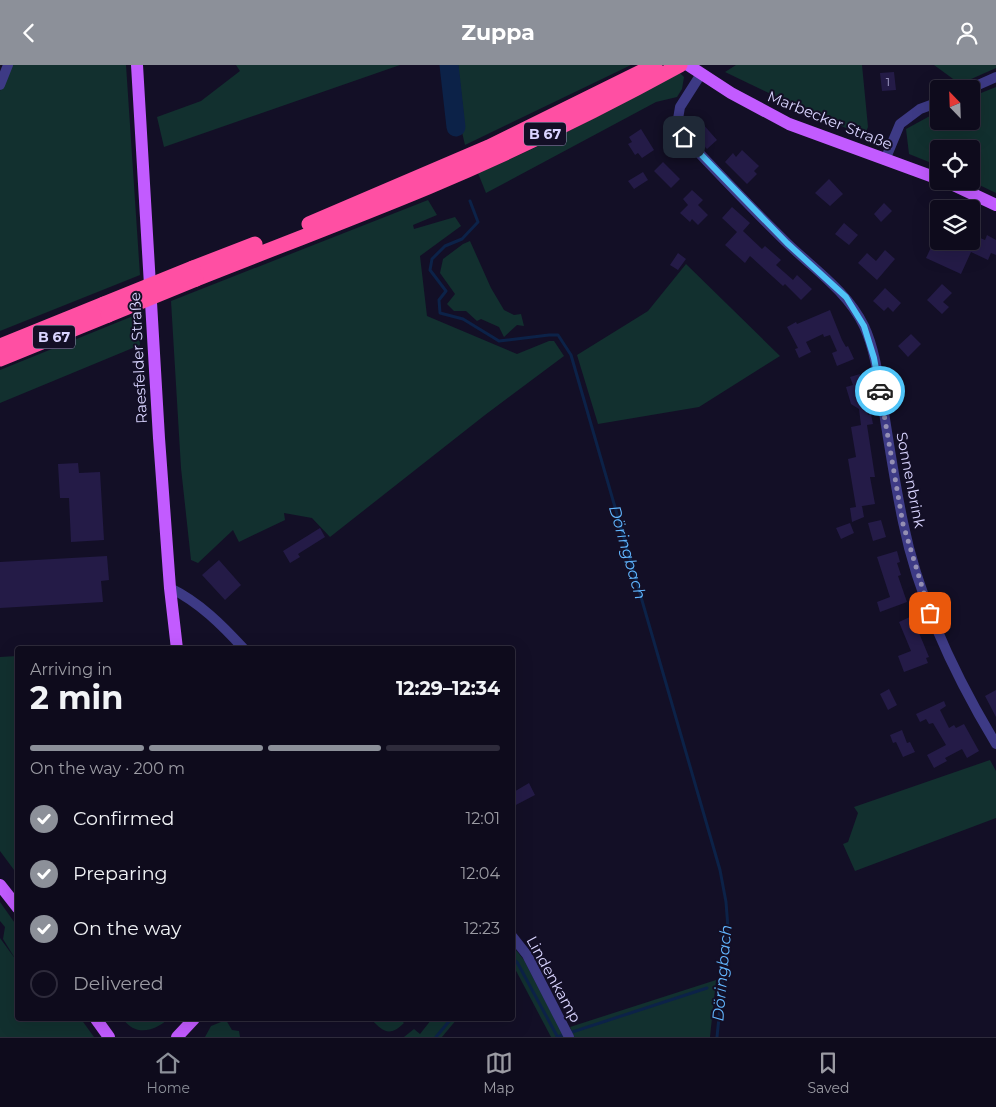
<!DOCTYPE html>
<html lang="en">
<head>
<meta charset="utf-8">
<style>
	body { margin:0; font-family:Montserrat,sans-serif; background:#1c1929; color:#f1f3f6; height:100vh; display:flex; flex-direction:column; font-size:19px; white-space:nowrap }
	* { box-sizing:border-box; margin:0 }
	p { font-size:16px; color:#9b9ba3 }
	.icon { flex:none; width:28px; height:28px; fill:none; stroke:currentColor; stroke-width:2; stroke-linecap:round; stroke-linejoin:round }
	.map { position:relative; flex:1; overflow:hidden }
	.drawer { position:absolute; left:15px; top:581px; width:500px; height:375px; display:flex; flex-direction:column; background:#0e0b1c; border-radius:5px; box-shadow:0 5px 20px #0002,0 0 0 1px #2e2b3b }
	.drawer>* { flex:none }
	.needle { width:32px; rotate:337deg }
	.tools { position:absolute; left:930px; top:15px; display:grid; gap:10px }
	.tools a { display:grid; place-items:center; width:50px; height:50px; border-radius:5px; background:#0e0b1c; box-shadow:0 5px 20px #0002,0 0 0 1px #2e2b3b; font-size:25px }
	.pin { position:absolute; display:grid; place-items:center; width:42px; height:42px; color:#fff; margin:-21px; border-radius:10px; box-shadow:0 2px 8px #0006 }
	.courier { position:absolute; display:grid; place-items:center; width:50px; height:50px; margin:-25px; border:4px solid #4fc3f7; border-radius:50%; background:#fff; color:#222; box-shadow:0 1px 6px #0007 }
	.overview em { font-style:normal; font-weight:700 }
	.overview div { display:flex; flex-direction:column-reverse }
	.overview { display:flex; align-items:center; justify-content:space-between; height:85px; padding:0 15px }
	h1 { font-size:32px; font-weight:700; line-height:38px }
	.bar { display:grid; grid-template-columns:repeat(4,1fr); gap:8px 5px; align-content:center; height:60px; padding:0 15px }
	.bar i { height:6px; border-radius:4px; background:#2e2b3b }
	.bar .on { background:#8c9099 }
	.bar p { grid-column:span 4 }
	ol { padding:0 15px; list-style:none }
	li { display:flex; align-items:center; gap:15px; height:55px }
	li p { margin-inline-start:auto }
	li .icon { padding:5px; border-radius:50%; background:#8c9099; color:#fff; stroke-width:4 }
	li:last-child { color:#9b9ba3 }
	li i { width:28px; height:28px; border:2px solid #2e2b3b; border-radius:50% }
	header { display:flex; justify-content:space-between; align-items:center; height:65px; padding:0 15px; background:#8c9099; color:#fff; font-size:22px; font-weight:700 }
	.tabs { display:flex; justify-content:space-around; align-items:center; height:70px; border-top:1px solid #2e2b3b; background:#0e0b1c; font-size:14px; color:#9b9ba3 }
	.tabs a { display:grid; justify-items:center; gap:2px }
	.tabs .on { color:#8c9099 }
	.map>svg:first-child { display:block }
	.green { fill:#12302f }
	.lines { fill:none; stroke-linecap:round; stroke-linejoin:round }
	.stream { stroke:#0c2248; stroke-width:3 }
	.river { stroke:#0c2248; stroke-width:19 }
	.building { fill:#241b47 }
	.minor { stroke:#3d3a85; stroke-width:10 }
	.major { stroke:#c25bff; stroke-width:12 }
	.highway { stroke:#ff4fa3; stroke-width:15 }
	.highway-bridge { stroke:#ff4fa3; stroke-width:15 }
	.done { stroke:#948fb3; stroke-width:5; stroke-dasharray:0 9 }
	.route { stroke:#4fc3f7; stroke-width:6 }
	.labels { text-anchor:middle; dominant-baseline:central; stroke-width:4; stroke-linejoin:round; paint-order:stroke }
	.number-label { font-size:12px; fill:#aca6d1 }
	.shield { fill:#130f26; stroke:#9e99be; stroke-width:1 }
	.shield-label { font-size:14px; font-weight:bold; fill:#d9d4ff }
	.street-label { font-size:15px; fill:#d9d4ff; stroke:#130f26 }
	.water-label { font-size:16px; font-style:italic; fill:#62b6ff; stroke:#130f26 }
</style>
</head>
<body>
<header><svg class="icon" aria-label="back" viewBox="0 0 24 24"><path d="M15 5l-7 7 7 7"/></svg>Zuppa<svg class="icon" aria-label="person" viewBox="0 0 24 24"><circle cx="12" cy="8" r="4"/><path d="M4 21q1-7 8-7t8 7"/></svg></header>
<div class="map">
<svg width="996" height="972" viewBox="0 0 996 972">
	<rect width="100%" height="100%" fill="#130f26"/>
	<!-- green -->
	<path class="green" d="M11,0H126L140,210L0,266V26Z
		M236,0H400L164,82L157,52L201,36L240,6Z
		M458,0H631L465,80L461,63L464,53Z
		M736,0H862L868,62L864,71L794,40L725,7Z
		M934,0H996V3L960,19Z
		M679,7L684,12L682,24L677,32L656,37L486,128L478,108C548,79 614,43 679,7Z
		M996,22V128L971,116V84H939V101L909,89L906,64L939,46V56H971V32Z
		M428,135L437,150L413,160L414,164L455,152L461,161L420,191L427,251L517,289L549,276H554L564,291L485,350L330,472L312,453L284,448L285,455L239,477L233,465L198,498L191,495L181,403L171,236Z
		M470,176L491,223L504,245L514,250L521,249L524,261L517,260L504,272L499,262L481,254L477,256L466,246H454L447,239L455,229L440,208L443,194L463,179Z
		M686,199L780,291L699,342L598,359L577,290L648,246Z
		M138,249L140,280L0,338V305Z
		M17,591H18L17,809L0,786V592Z
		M990,695L996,706V753L855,806L843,779L848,777L858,748L854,742Z
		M0,837L17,861L18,954H81L94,972H0V873L16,895L3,874L5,862L0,856Z
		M512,880L524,895L564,972H551L513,900Z
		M716,915L710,972H574L570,962Z
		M123,954H168C154,967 135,971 123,954Z
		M371,954H402L401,955L404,958C390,972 383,967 371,954Z
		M429,954H457L442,972H404L414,964L420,969L431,955Z
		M226,955L232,965L239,966L240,972H205L211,961Z"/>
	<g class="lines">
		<!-- stream -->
		<g class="stream">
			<path id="s1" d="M470,136L478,157L462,174L445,181L432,194L430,205L446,226L439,235L440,248L463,254L499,276L549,270H558L571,290L720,805L726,837L728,863L717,972"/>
			<path d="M512,894L517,897L557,971"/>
			<path d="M436,972L451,954"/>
			<path d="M557,972L707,923"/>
		</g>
		<!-- river -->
		<path class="river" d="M449,0L456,62"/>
	</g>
	<!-- building -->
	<path class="building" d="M894,7L896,25L882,26L880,8Z
		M702,58L717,75L707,84L692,68Z
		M641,64L654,85L642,93L638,88L635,90L628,79L632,77L629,72Z
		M742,85L759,101L754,106L757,109L747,119L725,97L733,88L736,92Z
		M663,97L680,114L671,123L654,106Z
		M643,107L648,115L634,124L628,116Z
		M829,114L843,129L830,141L815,128Z
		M692,125L703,135L698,140L708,150L698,160L692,154L690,157L680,148L688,140L683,134Z
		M884,138L892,146L881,157L874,149Z
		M732,142L750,158L743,166L762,184L765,181L781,195L776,200L793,215L797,210L812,224L801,235L785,219L783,221L750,191L745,198L725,180L737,167L722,153Z
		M844,158L858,170L849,180L835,169Z
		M971,169L985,175L987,170L996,175V190L991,188L988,195L971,187L961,209L926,193L934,176H971Z
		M885,185L895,194L877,215L858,198L867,188L876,196Z
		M678,188L686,194L678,205L670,200Z
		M942,219L952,228L943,237L949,242L942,249L927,235Z
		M885,223L901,238L893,247L888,242L884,246L873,236Z
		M830,245L842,275L846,282L848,281L854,294L837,301L832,288L837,286L830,270L824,272L823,269L806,277L811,287L799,293L795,284L798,283L787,262L796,257L797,259Z
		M911,269L921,279L908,292L898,281Z
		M860,309L868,350L871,349L873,359L867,360L875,412H870L875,439L856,442L848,394L856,392L851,362L861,360L859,344L851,339L846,322L853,320L850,312Z
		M78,398L79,408L100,407L104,475L71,477L69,433H60L58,399Z
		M862,441L864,452L852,457L850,443Z
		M881,455L886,472L873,476L868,458Z
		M850,458L854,468L841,474L836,463Z
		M320,463L325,472L298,489L300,492L290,498L283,486Z
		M897,486L900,497L897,498L901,510L898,511L907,537L880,547L877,537L890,532L877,492Z
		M107,491L109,515L101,516L103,537L0,543V497Z
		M219,495L241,520L225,535L202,510Z
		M912,551L929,592L926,593L928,598L904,607L898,591L911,586L899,557Z
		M889,624L897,640L888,645L880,629Z
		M996,625V652L985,631Z
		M944,636L946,641L940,645L949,663L954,660L956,663L964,659L979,686L967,693L962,684L945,693L947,696L934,703L927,690L946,680L933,658L929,659L926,654L920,657L916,649Z
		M902,665L907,678L910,677L915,687L903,692L896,677L893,678L890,670Z
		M529,718L535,730L512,742V728Z"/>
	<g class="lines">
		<!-- minor -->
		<path class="minor" d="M701,9L680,42L678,54L684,72C718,108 752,144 787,178C814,204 847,226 864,261C875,284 879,316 883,341C889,380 895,419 903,457C919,536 955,611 996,679
			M0,20L8,0
			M969,24L996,12
			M885,95L900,59L920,44L939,37
			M170,523C199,537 222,560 244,584
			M512,871L527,890L569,972"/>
		<!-- major -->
		<path class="major" d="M137,0L159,373L170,523L177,584
			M688,0L731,28L789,59L939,114
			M945,116L996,140
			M0,820L18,843
			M96,954L109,972
			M177,972L194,954"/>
		<!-- highway -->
		<path class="highway" d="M309,159L489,82L655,0
			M193,203L255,179
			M196,214C274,183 351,154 428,122C514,86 598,45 680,0
			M0,281L104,239
			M0,294L108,250"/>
		<!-- highway-bridge -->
		<path class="highway-bridge" d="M104,239L193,203
			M108,250L196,214"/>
	</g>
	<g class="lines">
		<!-- done -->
		<path class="done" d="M880,326L903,459L930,548"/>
		<!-- route -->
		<path class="route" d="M684,72L787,178L846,232L864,261L874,293L880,326"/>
	</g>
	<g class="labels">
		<!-- number labels -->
		<g class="number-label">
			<text x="888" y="16">1</text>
		</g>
		<!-- shield labels -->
		<g class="shield">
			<rect x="524" y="57.5" width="42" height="23" rx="4"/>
			<rect x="33" y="260.5" width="42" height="23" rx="4"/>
		</g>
		<g class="shield-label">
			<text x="545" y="69">B 67</text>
			<text x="54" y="272">B 67</text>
		</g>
		<!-- street labels -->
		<g class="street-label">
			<text transform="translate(830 55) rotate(22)">Marbecker Straße</text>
			<text transform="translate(138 293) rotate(-93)">Raesfelder Straße</text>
			<text transform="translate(911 415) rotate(79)">Sonnenbrink</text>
			<text transform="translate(554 914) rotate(61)">Lindenkamp</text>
		</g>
		<!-- water labels -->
		<g class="water-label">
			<text stroke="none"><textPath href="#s1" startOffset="499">Döringbach</textPath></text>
			<text transform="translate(722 908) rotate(-85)">Döringbach</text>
		</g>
	</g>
</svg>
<div class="tools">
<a><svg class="needle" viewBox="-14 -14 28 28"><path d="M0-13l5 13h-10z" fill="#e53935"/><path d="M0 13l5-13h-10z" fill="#9b9ba3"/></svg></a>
<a><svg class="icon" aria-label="locate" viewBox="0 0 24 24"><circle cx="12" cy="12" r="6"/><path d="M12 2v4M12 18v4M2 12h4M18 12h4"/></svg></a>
<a><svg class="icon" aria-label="layers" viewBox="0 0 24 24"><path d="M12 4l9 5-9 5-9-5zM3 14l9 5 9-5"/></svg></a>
</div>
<div class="pin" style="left:930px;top:548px;background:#ea580c"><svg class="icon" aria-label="bag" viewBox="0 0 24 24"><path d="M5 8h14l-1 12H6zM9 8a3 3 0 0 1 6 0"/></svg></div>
<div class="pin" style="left:684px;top:72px;background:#1f2937"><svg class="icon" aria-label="home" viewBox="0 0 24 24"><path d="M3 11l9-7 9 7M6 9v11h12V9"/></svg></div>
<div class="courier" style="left:880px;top:326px"><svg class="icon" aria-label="car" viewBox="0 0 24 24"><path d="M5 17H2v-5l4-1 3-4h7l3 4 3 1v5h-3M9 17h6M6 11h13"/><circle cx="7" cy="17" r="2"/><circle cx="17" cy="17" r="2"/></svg></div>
<section class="drawer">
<div class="overview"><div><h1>2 min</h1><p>Arriving in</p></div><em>12:29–12:34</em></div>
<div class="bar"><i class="on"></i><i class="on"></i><i class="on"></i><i></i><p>On the way · 200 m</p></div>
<ol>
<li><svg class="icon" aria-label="check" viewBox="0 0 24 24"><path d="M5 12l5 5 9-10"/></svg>Confirmed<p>12:01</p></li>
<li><svg class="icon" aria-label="check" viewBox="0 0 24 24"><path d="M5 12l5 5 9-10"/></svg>Preparing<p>12:04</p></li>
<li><svg class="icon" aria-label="check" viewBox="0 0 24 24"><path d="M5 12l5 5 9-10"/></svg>On the way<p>12:23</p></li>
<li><i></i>Delivered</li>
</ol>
</section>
</div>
<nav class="tabs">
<a class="on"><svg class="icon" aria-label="home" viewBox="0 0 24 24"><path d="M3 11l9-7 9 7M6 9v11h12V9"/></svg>Home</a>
<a><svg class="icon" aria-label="map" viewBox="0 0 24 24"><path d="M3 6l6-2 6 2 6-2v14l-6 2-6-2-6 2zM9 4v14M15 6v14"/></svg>Map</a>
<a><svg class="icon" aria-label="saved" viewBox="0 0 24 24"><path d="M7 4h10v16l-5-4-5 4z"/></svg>Saved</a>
</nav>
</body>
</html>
